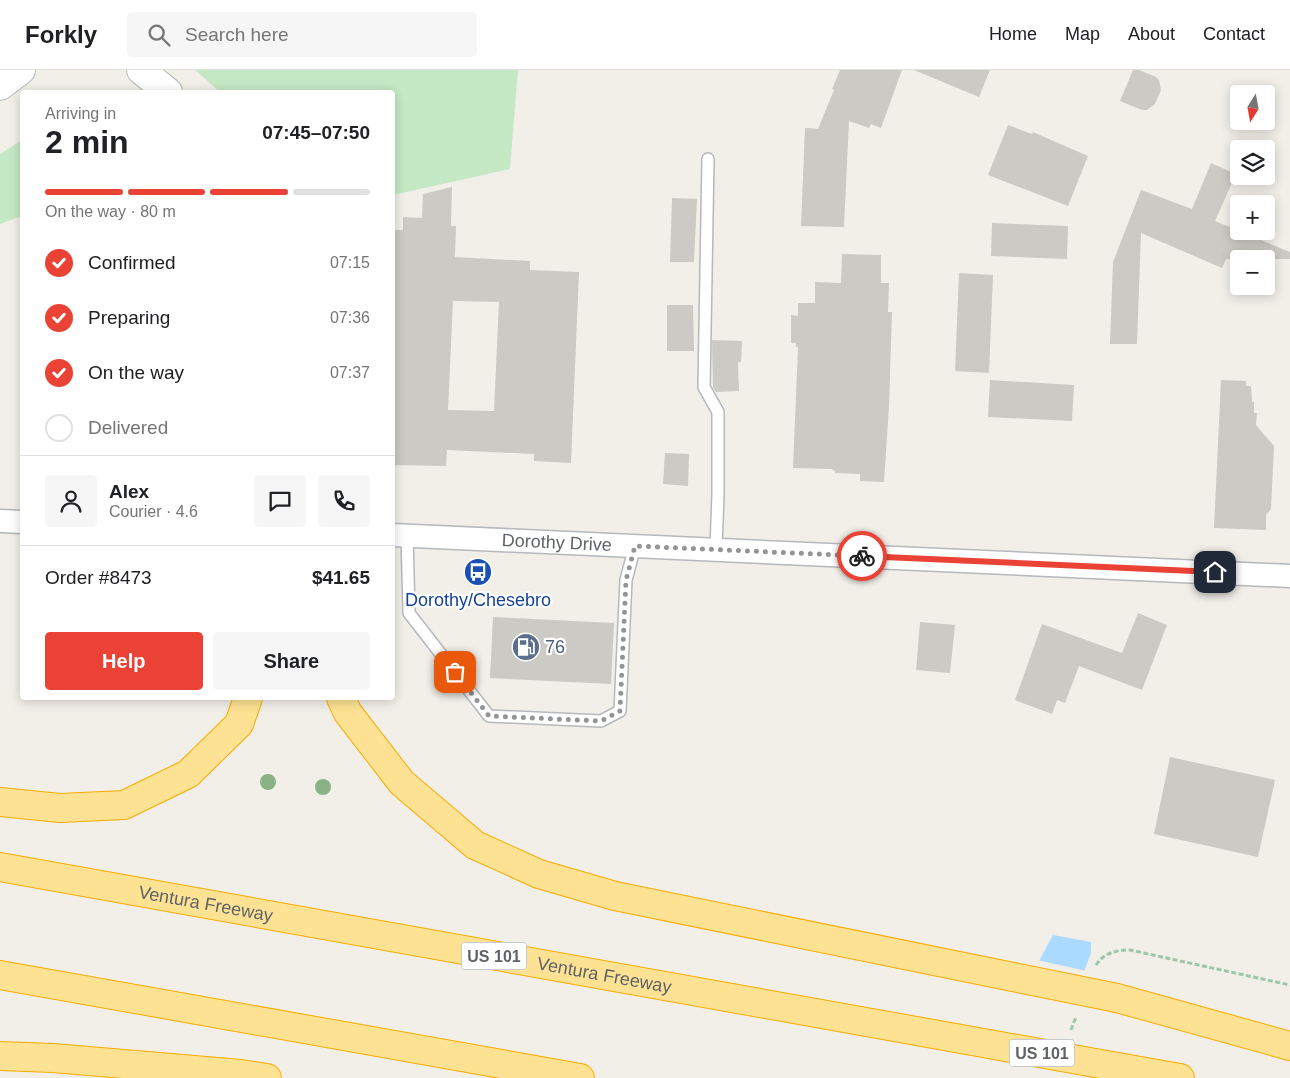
<!DOCTYPE html>
<html lang="en">
<head>
<meta charset="utf-8">
<style>
	body { margin:0; font-family:Arial,sans-serif; background:#f6f6f6; color:#202124; height:100vh; display:flex; flex-direction:column; font-size:19px; white-space:nowrap }
	* { box-sizing:border-box; margin:0 }
	p { font-size:16px; color:#757577 }
	.icon { flex:none; width:28px; height:28px; fill:none; stroke:currentColor; stroke-width:2; stroke-linecap:round; stroke-linejoin:round }
	.map { position:relative; flex:1; overflow:hidden }
	.details { position:absolute; left:20px; top:20px; width:375px; height:610px; display:flex; flex-direction:column; background:#fff; border-radius:5px; box-shadow:0 2px 12px #0003 }
	.details>* { flex:none }
	.needle { width:32px; rotate:191deg }
	.buttons { position:absolute; left:1230px; top:15px; display:grid; gap:10px }
	.buttons a { display:grid; place-items:center; width:45px; height:45px; border-radius:5px; background:#fff; box-shadow:0 2px 12px #0003; font-size:25px }
	.pin { position:absolute; display:grid; place-items:center; width:42px; height:42px; color:#fff; margin:-21px; border-radius:10px; box-shadow:0 2px 8px #0006 }
	.courier { position:absolute; display:grid; place-items:center; width:50px; height:50px; margin:-25px; border:4px solid #ea4335; border-radius:50%; background:#fff; color:#222; box-shadow:0 1px 6px #0007 }
	.summary em { font-style:normal; font-weight:700 }
	.summary div { display:flex; flex-direction:column-reverse }
	.summary { display:flex; align-items:center; justify-content:space-between; height:85px; padding:0 25px }
	h1 { font-size:32px; font-weight:700; line-height:38px }
	.bar { display:grid; grid-template-columns:repeat(4,1fr); gap:8px 5px; align-content:center; height:60px; padding:0 25px }
	.bar i { height:6px; border-radius:4px; background:#e0e0e0 }
	.bar .active { background:#ea4335 }
	.bar p { grid-column:span 4 }
	.line { display:flex; align-items:center; gap:12px; padding:0 25px; border-top:1px solid #e0e0e0 }
	.line div { flex:1 }
	.round { display:grid; place-items:center; flex:none; width:52px; height:52px; border-radius:5px; background:#f6f6f6 }
	ol { padding:0 25px; list-style:none }
	li { display:flex; align-items:center; gap:15px; height:55px }
	li p { margin-inline-start:auto }
	li .icon { padding:5px; border-radius:50%; background:#ea4335; color:#fff; stroke-width:4 }
	li:last-child { color:#757577 }
	li i { width:28px; height:28px; border:2px solid #e0e0e0; border-radius:50% }
	.cta { display:flex; gap:10px; margin-top:auto; padding:10px 25px }
	.cta a { flex:1; height:58px; border-radius:5px; background:#ea4335; color:#fff; font-size:20px; font-weight:700; line-height:58px; text-align:center }
	.cta a+a { background:#f6f6f6; color:#202124 }
	header { display:flex; align-items:center; gap:30px; box-sizing:border-box; height:70px; padding:0 25px; background:#fff; border-bottom:1px solid #e0e0e0 }
	header strong { font-size:24px }
	nav { display:flex; gap:28px; margin-inline-start:auto; font-size:18px }
	.search { width:350px; height:45px; background:#f6f6f6; display:flex; align-items:center; gap:12px; box-sizing:border-box; padding:0 18px; border-radius:5px; color:#757577; font-size:19px }
	.map>svg:first-child { display:block }
	.green { fill:#c5e8c5 }
	.water { fill:#aadaff }
	.pier { fill:#f1efe8 }
	.building { fill:#cccac5; fill-rule:evenodd }
	.lines { fill:none; stroke-linecap:round; stroke-linejoin:round }
	.lane-casing { stroke:#b5b8bc; stroke-width:14 }
	.street-casing { stroke:#b5b8bc; stroke-width:25 }
	.secondary-casing { stroke:#b6babf; stroke-width:30 }
	.highway-casing { stroke:#f9ab00; stroke-width:30 }
	.path { stroke:#9cc7a9; stroke-width:3; stroke-dasharray:5 2.5; stroke-linecap:butt }
	.lane { stroke:#fff; stroke-width:11 }
	.street { stroke:#fff; stroke-width:22 }
	.secondary { stroke:#fff; stroke-width:28 }
	.highway { stroke:#fde293; stroke-width:28 }
	.highway-bridge-casing { stroke:#f9ab00; stroke-width:30; stroke-linecap:butt }
	.highway-bridge { stroke:#fde293; stroke-width:28 }
	.tree { fill:#89b387 }
	.done { stroke:#929495; stroke-width:5; stroke-dasharray:0 9 }
	.route { stroke:#ea4335; stroke-width:6 }
	.labels { text-anchor:middle; dominant-baseline:central; stroke-width:4.5; stroke-linejoin:round; paint-order:stroke }
	.shield { fill:#fff; stroke:#8f9295; stroke-width:1 }
	.shield-label { font-size:16px; font-weight:bold; fill:#5f6368 }
	.street-label { font-size:18px; fill:#5f6368; stroke:#fff }
	.transit-label { font-size:18px; fill:#164399; stroke:#fff }
	.service-label { font-size:18px; fill:#4e5e75; stroke:#fff; text-anchor:start }
</style>
</head>
<body>
<header>
<strong>Forkly</strong>
<div class="search"><svg class="icon" aria-label="search" viewBox="0 0 24 24"><circle cx="10" cy="10" r="6"/><path d="M15 15l6 6"/></svg>Search here</div>
<nav><a>Home</a><a>Map</a><a>About</a><a>Contact</a></nav>
</header>
<div class="map">
<svg width="1290" height="1008" viewBox="0 0 1290 1008">
	<rect width="100%" height="100%" fill="#f1efe8"/>
	<!-- green -->
	<path class="green" d="M195,0H518L510,99L393,125L392,22H220Z
		M22,70V146L0,154V84Z"/>
	<!-- water -->
	<path class="water" d="M1053,865L1091,872V883L1045,1008H993L1039,891Z"/>
	<!-- pier -->
	<path class="pier" d="M1037,890L1087,901L1048,1008H991Z"/>
	<!-- building -->
	<path class="building" d="M840,0H902L881,58L871,54L869,58L849,51L844,157L801,156L805,58L818,59L834,20L832,19Z
		M914,0H990L979,27Z
		M1133,0H1139L1156,7L1159,10L1161,20L1155,34L1147,40H1142L1120,31Z
		M1008,55L1032,64L1033,62L1088,86L1068,136L988,105Z
		M1211,93L1236,104L1215,151L1290,182V189H1226L1222,198L1141,163L1137,274H1110L1113,192L1141,120L1192,139Z
		M452,117L451,156H456L455,187L530,191V200L579,202L571,393L534,391V384L447,380L446,396L392,395V160H403V147L422,148L423,124ZM453,231L499,232L494,341L448,340Z
		M672,128L697,129L694,192H670Z
		M992,153L1068,156L1067,189L991,186Z
		M842,184L881,185V213H889L888,242H892L889,336L884,412L860,411V404L835,403V401L833,400L832,399L793,398L798,277H796V273H791V245L798,246V233H815V212L841,213Z
		M959,203L993,205L989,303L955,301Z
		M667,235H693L694,281H667Z
		M712,270L742,271L741,292H738L739,321L716,322L713,317Z
		M990,310L1074,315L1072,351L988,347Z
		M1221,310L1246,311V316H1251L1252,332H1254V343H1257L1256,355L1274,376L1271,439L1266,445V460L1214,458Z
		M665,383L689,384L688,416L663,414Z
		M1138,543L1167,555L1142,620L1079,596L1065,633L1057,630L1052,644L1015,630L1042,554L1122,583Z
		M493,547L614,553L611,614L490,608Z
		M920,552L955,555L950,603L916,600Z
		M1170,687L1275,710L1258,787L1154,764Z"/>
	<g class="lines">
		<defs>
			<path id="lane" d="M708,89L704,317L718,342V424L716,479
				M407,466L409,543L489,646L601,651L620,641L626,510L635,476"/>
			<g id="street">
				<path d="M0,451L22,452"/>
				<path id="s1" d="M392,465L1290,506"/>
			</g>
			<path id="secondary" d="M141,0L168,22
				M0,16L21,0"/>
			<g id="highway">
				<path d="M341,628L348,643L402,713L475,775L539,804L615,826L1013,907"/>
				<path d="M0,732L60,738L124,735L188,704L239,654L248,628"/>
				<path id="s2" d="M0,797L989,974"/>
				<path d="M0,905L580,1008"/>
				<path d="M1117,928L1290,976"/>
				<path d="M0,986L53,988L241,1004L267,1008"/>
				<path d="M1095,993L1180,1008"/>
			</g>
		</defs>
		<!-- lane casing -->
		<use href="#lane" class="lane-casing"/>
		<!-- street casing -->
		<use href="#street" class="street-casing"/>
		<!-- secondary casing -->
		<use href="#secondary" class="secondary-casing"/>
		<!-- highway casing -->
		<use href="#highway" class="highway-casing"/>
		<!-- path -->
		<path class="path" d="M1096,895C1104,883 1116,880 1130,880L1290,915
			M1071,960L1076,947"/>
		<!-- lane -->
		<use href="#lane" class="lane"/>
		<!-- street -->
		<use href="#street" class="street"/>
		<!-- secondary -->
		<use href="#secondary" class="secondary"/>
		<!-- highway -->
		<use href="#highway" class="highway"/>
		<defs>
			<path id="highway-bridge" d="M1013,907L1117,928
				M989,974L1095,993"/>
		</defs>
		<!-- highway-bridge casing -->
		<use href="#highway-bridge" class="highway-bridge-casing"/>
		<!-- highway-bridge -->
		<use href="#highway-bridge" class="highway-bridge"/>
	</g>
	<!-- trees -->
	<g class="tree">
		<circle cx="268" cy="712" r="8"/>
		<circle cx="323" cy="717" r="8"/>
	</g>
	<g class="lines">
		<!-- done -->
		<path class="done" d="M455,602L489,646L601,651L620,641L626,510L635,476L862,486"/>
		<!-- route -->
		<path class="route" d="M862,486L1215,502"/>
	</g>
	<!-- icons -->
	<defs>
		<symbol id="bus-disc" viewBox="-11 -11 22 22"><circle r="9.5" fill="#1a4fb4" stroke="#fff"/><path d="M-5-6H5V4H4V6H2V4H-2V6H-4V4H-5ZM-3.5-4V0h7V-4ZM-3.5 1.2v1.5H-2V1.2ZM2 1.2v1.5H3.5V1.2Z" fill="#fff"/></symbol>
		<symbol id="fuel-disc" viewBox="-11 -11 22 22"><circle r="9.5" fill="#5c6f8a" stroke="#fff"/><path d="M-5.5-6h7V0h2V4h1.3V-2.5L3-4.5l.8-.8L6-3V5H2.5V1h-1V6h-7ZM-4.2-4.7v3.2H.2V-4.7Z" fill="#fff"/></symbol>
	</defs>
	<g fill-rule="evenodd">
		<use href="#bus-disc" x="462" y="486" width="32" height="32"/>
		<use href="#fuel-disc" x="510" y="561" width="32" height="32"/>
	</g>
	<g class="labels">
		<!-- shield labels -->
		<g class="shield">
			<rect x="461.5" y="872.5" width="65" height="27" rx="4"/>
			<rect x="1009.5" y="969.5" width="65" height="27" rx="4"/>
		</g>
		<g class="shield-label">
			<text x="494" y="886">US 101</text>
			<text x="1042" y="983">US 101</text>
		</g>
		<!-- street labels -->
		<g class="street-label">
			<text stroke="none"><textPath href="#s1" startOffset="165">Dorothy Drive</textPath></text>
			<text stroke="none"><textPath href="#s2" startOffset="209">Ventura Freeway</textPath></text>
			<text stroke="none"><textPath href="#s2" startOffset="614">Ventura Freeway</textPath></text>
		</g>
		<!-- transit labels -->
		<g class="transit-label">
			<text x="478" y="530">Dorothy/Chesebro</text>
		</g>
		<!-- service labels -->
		<g class="service-label">
			<text x="545" y="577">76</text>
		</g>
	</g>
</svg>
<div class="buttons">
<a><svg class="needle" viewBox="-14 -14 28 28"><path d="M0-13l5 13h-10z" fill="#e53935"/><path d="M0 13l5-13h-10z" fill="#757577"/></svg></a>
<a><svg class="icon" aria-label="layers" viewBox="0 0 24 24"><path d="M12 4l9 5-9 5-9-5zM3 14l9 5 9-5"/></svg></a>
<a>+</a>
<a>−</a>
</div>
<div class="pin" style="left:455px;top:602px;background:#ea580c"><svg class="icon" aria-label="bag" viewBox="0 0 24 24"><path d="M5 8h14l-1 12H6zM9 8a3 3 0 0 1 6 0"/></svg></div>
<div class="pin" style="left:1215px;top:502px;background:#1f2937"><svg class="icon" aria-label="home" viewBox="0 0 24 24"><path d="M3 11l9-7 9 7M6 9v11h12V9"/></svg></div>
<div class="courier" style="left:862px;top:486px"><svg class="icon" aria-label="bike" viewBox="0 0 24 24"><circle cx="6" cy="16" r="4"/><circle cx="18" cy="16" r="4"/><path d="M6 16l4-8h5l3 8M10 8l3 8H6M13 5h3"/></svg></div>
<section class="details">
<div class="summary"><div><h1>2 min</h1><p>Arriving in</p></div><em>07:45–07:50</em></div>
<div class="bar"><i class="active"></i><i class="active"></i><i class="active"></i><i></i><p>On the way · 80 m</p></div>
<ol>
<li><svg class="icon" aria-label="check" viewBox="0 0 24 24"><path d="M5 12l5 5 9-10"/></svg>Confirmed<p>07:15</p></li>
<li><svg class="icon" aria-label="check" viewBox="0 0 24 24"><path d="M5 12l5 5 9-10"/></svg>Preparing<p>07:36</p></li>
<li><svg class="icon" aria-label="check" viewBox="0 0 24 24"><path d="M5 12l5 5 9-10"/></svg>On the way<p>07:37</p></li>
<li><i></i>Delivered</li>
</ol>
<div class="line" style="height:90px"><a class="round"><svg class="icon" aria-label="person" viewBox="0 0 24 24"><circle cx="12" cy="8" r="4"/><path d="M4 21q1-7 8-7t8 7"/></svg></a><div><b>Alex</b><p>Courier · 4.6</p></div><a class="round"><svg class="icon" aria-label="chat" viewBox="0 0 24 24"><path d="M4 5h16v11H9l-5 4z"/></svg></a><a class="round"><svg class="icon" aria-label="phone" viewBox="0 0 24 24"><path d="M5 4h4l2 5-3 2q2 4 5 5l2-3 5 2v4C11 20 4 13 5 4z"/></svg></a></div>
<div class="line" style="height:65px"><div>Order #8473</div><b>$41.65</b></div>
<div class="cta"><a>Help</a><a>Share</a></div>
</section>
</div>
</body>
</html>
